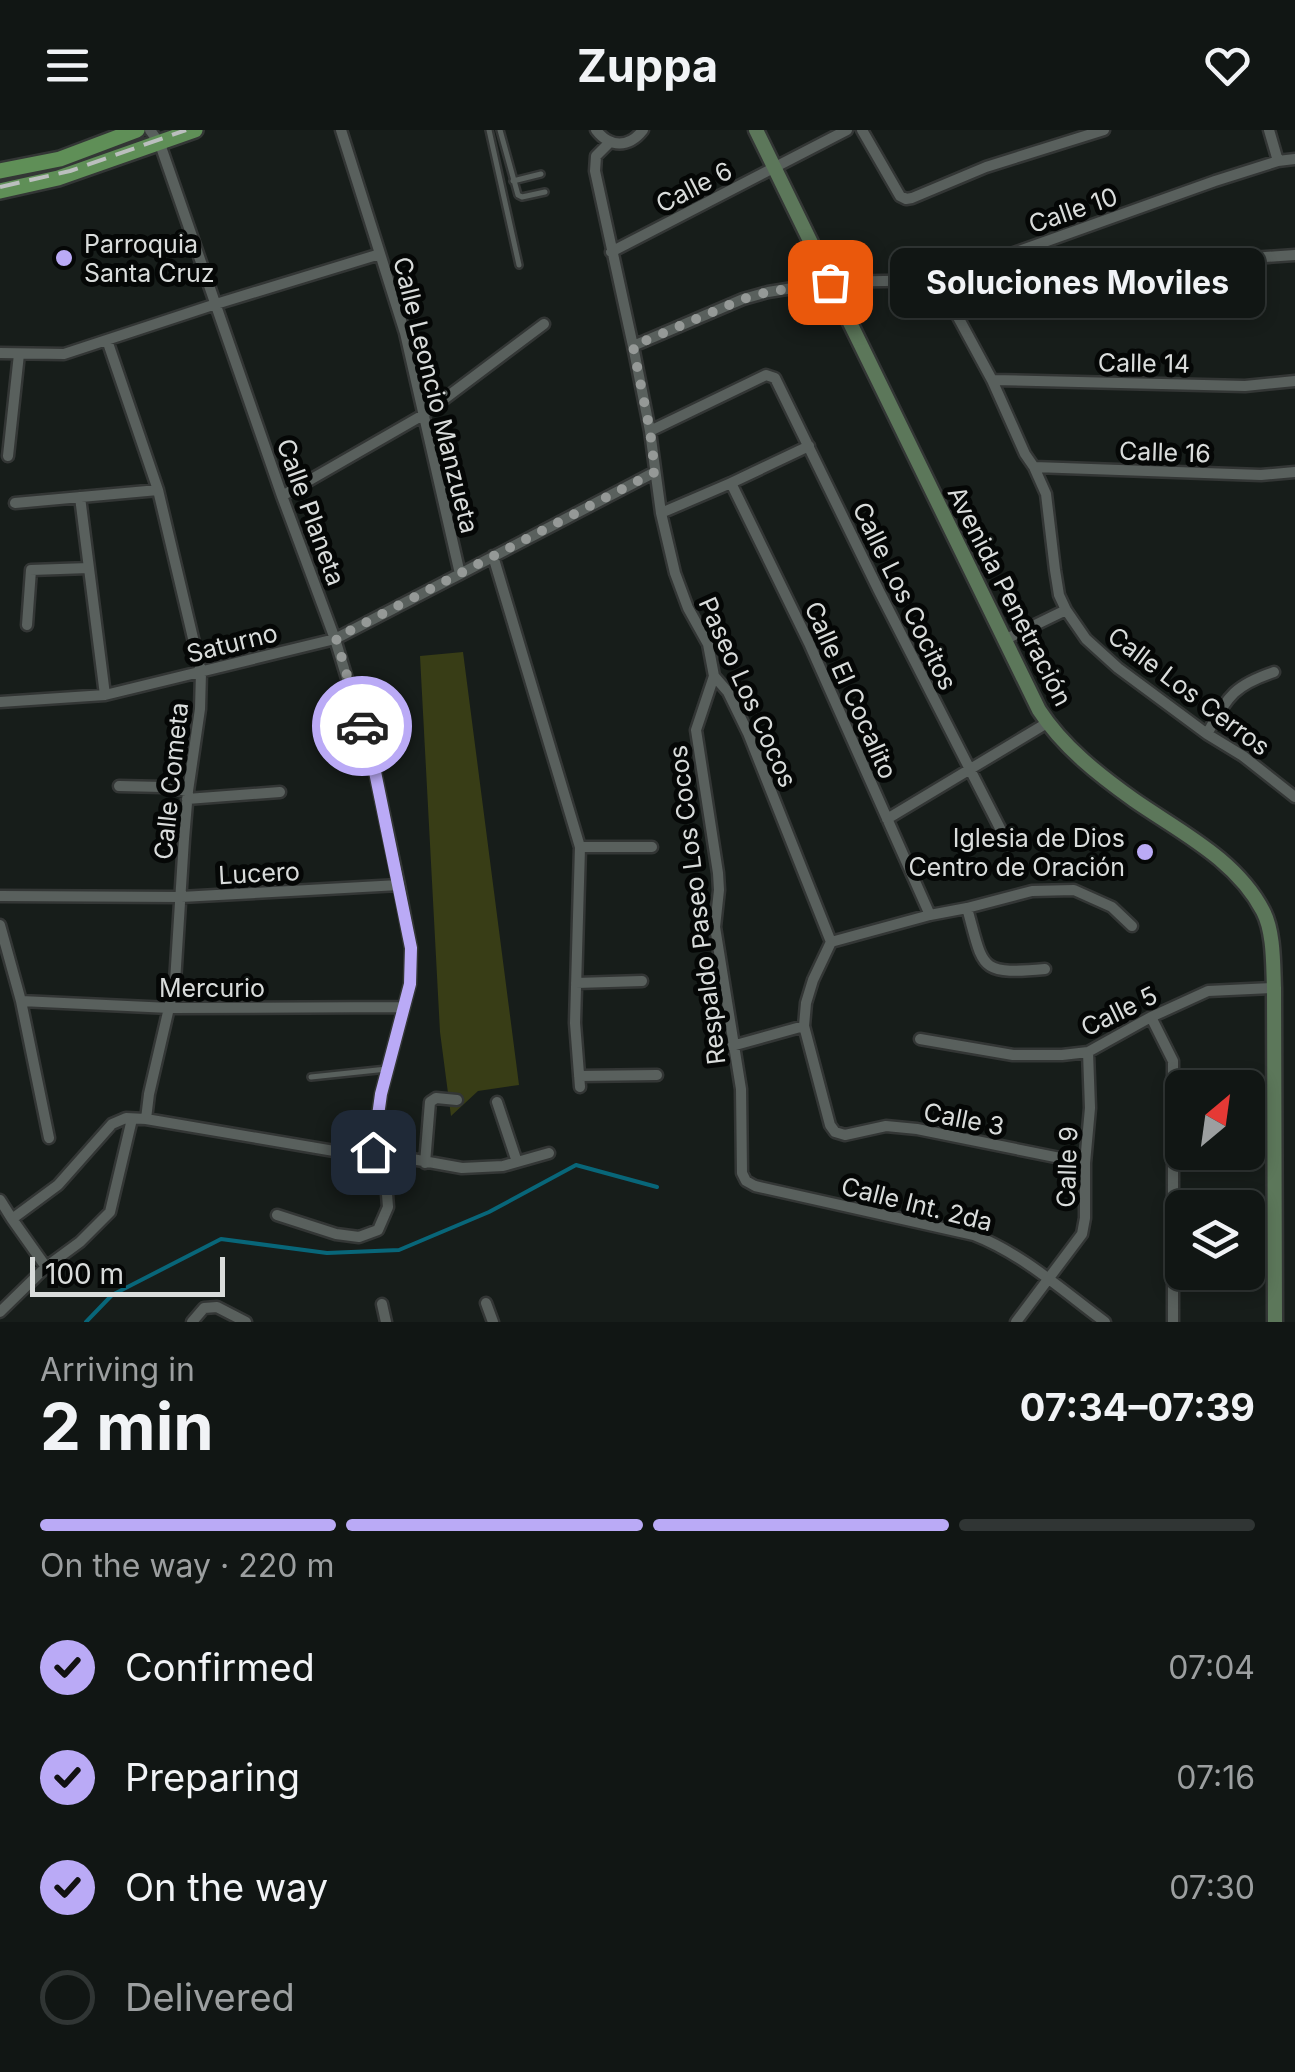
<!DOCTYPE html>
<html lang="en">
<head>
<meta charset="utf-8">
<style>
	body { margin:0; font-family:Inter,sans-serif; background:#1a1f1d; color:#f1f3f6; height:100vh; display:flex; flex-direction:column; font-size:38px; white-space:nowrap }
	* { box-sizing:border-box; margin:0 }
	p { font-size:32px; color:#9c9fa0 }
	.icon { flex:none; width:55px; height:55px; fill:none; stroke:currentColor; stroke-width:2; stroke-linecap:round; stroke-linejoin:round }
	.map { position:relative; height:1192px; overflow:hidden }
	.details { display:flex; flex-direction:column; background:#111614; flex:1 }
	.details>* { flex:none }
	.needle { width:65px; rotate:29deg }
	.fabs { position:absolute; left:1165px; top:940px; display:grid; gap:20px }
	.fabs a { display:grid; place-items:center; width:100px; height:100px; border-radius:15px; background:#111614; box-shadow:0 5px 15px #0003,0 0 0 2px #303534; font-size:50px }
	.scale { position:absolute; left:30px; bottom:25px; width:195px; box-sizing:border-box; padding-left:10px; border:5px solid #d9dcdb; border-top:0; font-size:28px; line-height:35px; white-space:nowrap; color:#d9dcdb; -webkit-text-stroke:8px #050706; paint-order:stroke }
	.pin { position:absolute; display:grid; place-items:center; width:85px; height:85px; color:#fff; margin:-42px; border-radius:20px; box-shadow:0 5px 15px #0006 }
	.courier { position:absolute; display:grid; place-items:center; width:100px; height:100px; margin:-50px; border:8px solid #baaaf6; border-radius:50%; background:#fff; color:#222; box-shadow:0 2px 12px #0007 }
	.bubble { position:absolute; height:70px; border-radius:15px; background:#111614; box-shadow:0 5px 15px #0003,0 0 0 2px #303534; font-size:32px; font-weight:700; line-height:70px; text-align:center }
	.headline em { font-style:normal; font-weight:700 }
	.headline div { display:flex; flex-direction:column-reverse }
	.headline { display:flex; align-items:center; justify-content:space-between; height:170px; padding:0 40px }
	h1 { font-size:65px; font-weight:700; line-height:75px }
	.bar { display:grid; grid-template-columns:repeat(4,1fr); gap:15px 10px; align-content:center; height:120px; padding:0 40px }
	.bar i { height:12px; border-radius:8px; background:#303534 }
	.bar .on { background:#baaaf6 }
	.bar p { grid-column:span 4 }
	ol { padding:0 40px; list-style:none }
	li { display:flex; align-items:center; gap:30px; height:110px }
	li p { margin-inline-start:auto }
	li .icon { padding:10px; border-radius:50%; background:#baaaf6; color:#111; stroke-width:4 }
	li:last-child { color:#9c9fa0 }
	li i { width:55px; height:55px; border:5px solid #303534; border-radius:50% }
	header { display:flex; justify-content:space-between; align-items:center; height:130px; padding:0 40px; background:#111614; font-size:45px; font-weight:700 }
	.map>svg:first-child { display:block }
	.green { fill:#383d16 }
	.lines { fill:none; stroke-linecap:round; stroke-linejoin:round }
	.stream { stroke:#086679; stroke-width:4 }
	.lane-casing { stroke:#333635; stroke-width:10 }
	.street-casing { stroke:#333635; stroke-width:15 }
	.secondary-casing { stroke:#333635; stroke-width:19 }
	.primary-casing { stroke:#333635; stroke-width:20 }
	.lane { stroke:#59605d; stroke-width:5 }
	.street { stroke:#59605d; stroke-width:10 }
	.secondary { stroke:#5c775a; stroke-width:14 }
	.primary { stroke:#5f8f57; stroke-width:15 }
	.rail { stroke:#bbbfbe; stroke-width:4; stroke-dasharray:20 10; stroke-linecap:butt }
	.done { stroke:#959997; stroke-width:10; stroke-dasharray:0 18 }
	.route { stroke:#baaaf6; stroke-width:12 }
	.poi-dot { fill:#baaaf6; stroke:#050706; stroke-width:4 }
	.labels { text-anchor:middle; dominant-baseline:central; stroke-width:10; stroke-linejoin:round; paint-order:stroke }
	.street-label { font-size:25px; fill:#d9dcdb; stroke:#050706 }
	.poi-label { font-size:25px; fill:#d9dcdb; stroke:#050706; text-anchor:start }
</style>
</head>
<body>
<header><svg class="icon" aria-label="menu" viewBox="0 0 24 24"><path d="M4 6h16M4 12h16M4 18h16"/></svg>Zuppa<svg class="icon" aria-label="heart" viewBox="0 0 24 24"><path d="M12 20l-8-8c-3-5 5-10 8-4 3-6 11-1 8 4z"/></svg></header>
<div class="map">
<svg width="1295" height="1192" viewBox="0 0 1295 1192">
	<rect width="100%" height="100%" fill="#171d1a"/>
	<!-- green -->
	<path class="green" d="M463,522L519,955L478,961L451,986L440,902L420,526Z"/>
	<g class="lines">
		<!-- stream -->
		<path class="stream" d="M86,1192L112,1165L221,1109L327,1123L399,1120L489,1082L576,1035L657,1057"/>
		<defs>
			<path id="lane" d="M489,0L519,135
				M500,0L518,65L522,67L545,62
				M513,51L541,44
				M311,947L387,939"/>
			<path id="street" d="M150,0L160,14L282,366L335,509L374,637L399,755L411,818L410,854L381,964L373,1022
				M341,0L405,203L460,444L655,342
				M596,0C610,18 629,18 643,0
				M862,0L900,66L906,69L912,68L986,37L1104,0
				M1269,0L1278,31
				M610,12L596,26L595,41L633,216L650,301L661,383L675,443L688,478L708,514L714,546L728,562L748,603L831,812L813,850L806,873L804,896L830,995L835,1002L845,1005L886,996L917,999L1085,1033
				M611,122L847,0
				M1295,125L938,150L992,250L1025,324L1034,337L1046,364L1055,440L1059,465L1066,480L1086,509L1118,538L1207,604L1243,626L1295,667
				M633,216L743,169L768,162L830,152L938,150L1215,51L1278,31L1295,29
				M0,223L64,224L216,174L380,124
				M992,250L1245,256L1295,251
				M650,301L766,245L775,248L879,461L1006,710
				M8,326L19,224
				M1034,337L1261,345L1295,342
				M731,353L809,513L930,785
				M282,366L423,285L544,194
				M80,367L105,565
				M15,373L158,360
				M661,383L731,353L809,316
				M493,426L580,717L575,893L580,957
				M27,495L31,440L89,438
				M1004,510L1066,480
				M714,546L696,600L718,743L719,760L715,797L741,959L742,1043L746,1051L755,1056L974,1105C1023,1124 1063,1161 1105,1192
				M0,572L105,565L335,509L460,444
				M1207,604C1228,567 1232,556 1274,542
				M119,656L163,657L188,661
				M187,669L280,662
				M887,689L1047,593
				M580,717H652
				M0,766L181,767L399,755
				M967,778C984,839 978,845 1045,839
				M0,795L21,871L49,1008
				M831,812L930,785L967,778L1032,761L1074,760L1112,777L1132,796
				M576,853L642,851
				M21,871L170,878L403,877
				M1151,887L1173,931V1192
				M920,909L1013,925H1062L1088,922L1151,887L1208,861L1274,858
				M732,916L804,896
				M579,946L657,945
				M497,972L517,1032
				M146,989L340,1022H373L462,1038L503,1036L549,1023
				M425,1033L430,972L436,968L457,970
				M0,1070L12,1089L58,1055L112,994L126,988L146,989L149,964L175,852L184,709L188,661L200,579L201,542L158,360L107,210
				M277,1085L336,1104L359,1107L378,1100L388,1077L384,1026
				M12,1089L46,1137
				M486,1173L493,1192
				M382,1174L386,1192
				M0,1182L46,1137L80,1112L110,1082L132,989
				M192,1192L204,1178L217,1177L246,1192
				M1016,1192L1082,1104L1085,1088V1033L1090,978L1088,922"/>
			<path id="secondary" d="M756,0L1039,580C1063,617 1099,645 1134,670C1180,702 1236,729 1263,781C1274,802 1273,834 1274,858L1275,1192"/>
			<path id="primary" d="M0,41L60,29L137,0
				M0,61L58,48L195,0"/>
		</defs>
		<!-- lane casing -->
		<use href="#lane" class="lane-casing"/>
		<!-- street casing -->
		<use href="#street" class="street-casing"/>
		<!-- secondary casing -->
		<use href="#secondary" class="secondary-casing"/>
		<!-- primary casing -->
		<use href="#primary" class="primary-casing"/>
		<!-- lane -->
		<use href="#lane" class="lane"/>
		<!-- street -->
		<use href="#street" class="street"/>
		<!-- secondary -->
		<use href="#secondary" class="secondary"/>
		<!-- primary -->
		<use href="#primary" class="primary"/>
		<!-- rail -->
		<path class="rail" d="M0,57L70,41L186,0"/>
	</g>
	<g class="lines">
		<!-- done -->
		<path class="done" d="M362,596L336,508L655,342L650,301L633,216L743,169L768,162L830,152"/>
		<!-- route -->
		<path class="route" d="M362,596L374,637L411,818L410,854L381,964L373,1022"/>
	</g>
	<!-- markers -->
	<g class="poi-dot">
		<circle cx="64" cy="128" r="10"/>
		<circle cx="1145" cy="722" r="10"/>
	</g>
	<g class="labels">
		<!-- street labels -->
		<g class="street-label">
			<text transform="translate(694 57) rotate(-27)">Calle 6</text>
			<text transform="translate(1073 80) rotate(-19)">Calle 10</text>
			<text transform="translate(1144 233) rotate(1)">Calle 14</text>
			<text transform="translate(436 265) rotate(76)">Calle Leoncio Manzueta</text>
			<text transform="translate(1165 322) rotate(2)">Calle 16</text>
			<text transform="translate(311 382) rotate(70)">Calle Planeta</text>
			<text transform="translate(905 466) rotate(64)">Calle Los Cocitos</text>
			<text transform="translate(1010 466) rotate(63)">Avenida Penetración</text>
			<text transform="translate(232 513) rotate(-14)">Saturno</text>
			<text transform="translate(851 560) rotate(66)">Calle El Cocalito</text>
			<text transform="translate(1189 561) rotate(37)">Calle Los Cerros</text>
			<text transform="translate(748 562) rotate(66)">Paseo Los Cocos</text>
			<text transform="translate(171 651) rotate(-84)">Calle Cometa</text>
			<text transform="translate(259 743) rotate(-3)">Lucero</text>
			<text transform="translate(697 775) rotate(-97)">Respaldo Paseo Los Cocos</text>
			<text x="212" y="858">Mercurio</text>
			<text transform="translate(1119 881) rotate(-26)">Calle 5</text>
			<text transform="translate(964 989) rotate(11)">Calle 3</text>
			<text transform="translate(1067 1037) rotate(-88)">Calle 9</text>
			<text transform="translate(917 1074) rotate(14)">Calle Int. 2da</text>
		</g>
		<!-- poi labels -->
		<g class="poi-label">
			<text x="84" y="114">Parroquia<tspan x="84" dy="29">Santa Cruz</tspan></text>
			<text x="1125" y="708" text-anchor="end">Iglesia de Dios<tspan x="1125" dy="29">Centro de Oración</tspan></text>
		</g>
	</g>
</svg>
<div class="fabs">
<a><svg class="needle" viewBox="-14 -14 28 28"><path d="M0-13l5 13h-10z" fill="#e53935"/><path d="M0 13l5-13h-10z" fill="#9c9fa0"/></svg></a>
<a><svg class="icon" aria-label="layers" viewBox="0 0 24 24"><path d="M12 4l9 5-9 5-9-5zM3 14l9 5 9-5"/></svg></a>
</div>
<div class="scale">100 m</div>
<div class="pin" style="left:830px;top:152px;background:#ea580c"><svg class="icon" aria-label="bag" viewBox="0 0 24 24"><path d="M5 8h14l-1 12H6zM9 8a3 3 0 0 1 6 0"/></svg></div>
<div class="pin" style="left:373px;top:1022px;background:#1f2937"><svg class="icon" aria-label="home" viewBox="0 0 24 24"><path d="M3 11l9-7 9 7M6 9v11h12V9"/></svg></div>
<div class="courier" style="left:362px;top:596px"><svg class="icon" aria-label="car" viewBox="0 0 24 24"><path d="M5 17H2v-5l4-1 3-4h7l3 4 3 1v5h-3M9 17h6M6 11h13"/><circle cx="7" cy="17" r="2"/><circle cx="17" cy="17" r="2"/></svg></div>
<div class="bubble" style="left:890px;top:118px;width:375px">Soluciones Moviles</div>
</div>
<section class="details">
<div class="headline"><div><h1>2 min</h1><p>Arriving in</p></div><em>07:34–07:39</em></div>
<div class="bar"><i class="on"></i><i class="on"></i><i class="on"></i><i></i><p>On the way · 220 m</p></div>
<ol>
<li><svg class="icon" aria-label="check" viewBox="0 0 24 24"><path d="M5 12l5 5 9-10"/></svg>Confirmed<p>07:04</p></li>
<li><svg class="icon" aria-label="check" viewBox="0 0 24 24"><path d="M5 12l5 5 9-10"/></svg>Preparing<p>07:16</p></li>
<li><svg class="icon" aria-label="check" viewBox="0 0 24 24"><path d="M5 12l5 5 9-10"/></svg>On the way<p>07:30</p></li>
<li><i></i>Delivered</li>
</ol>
</section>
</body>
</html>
